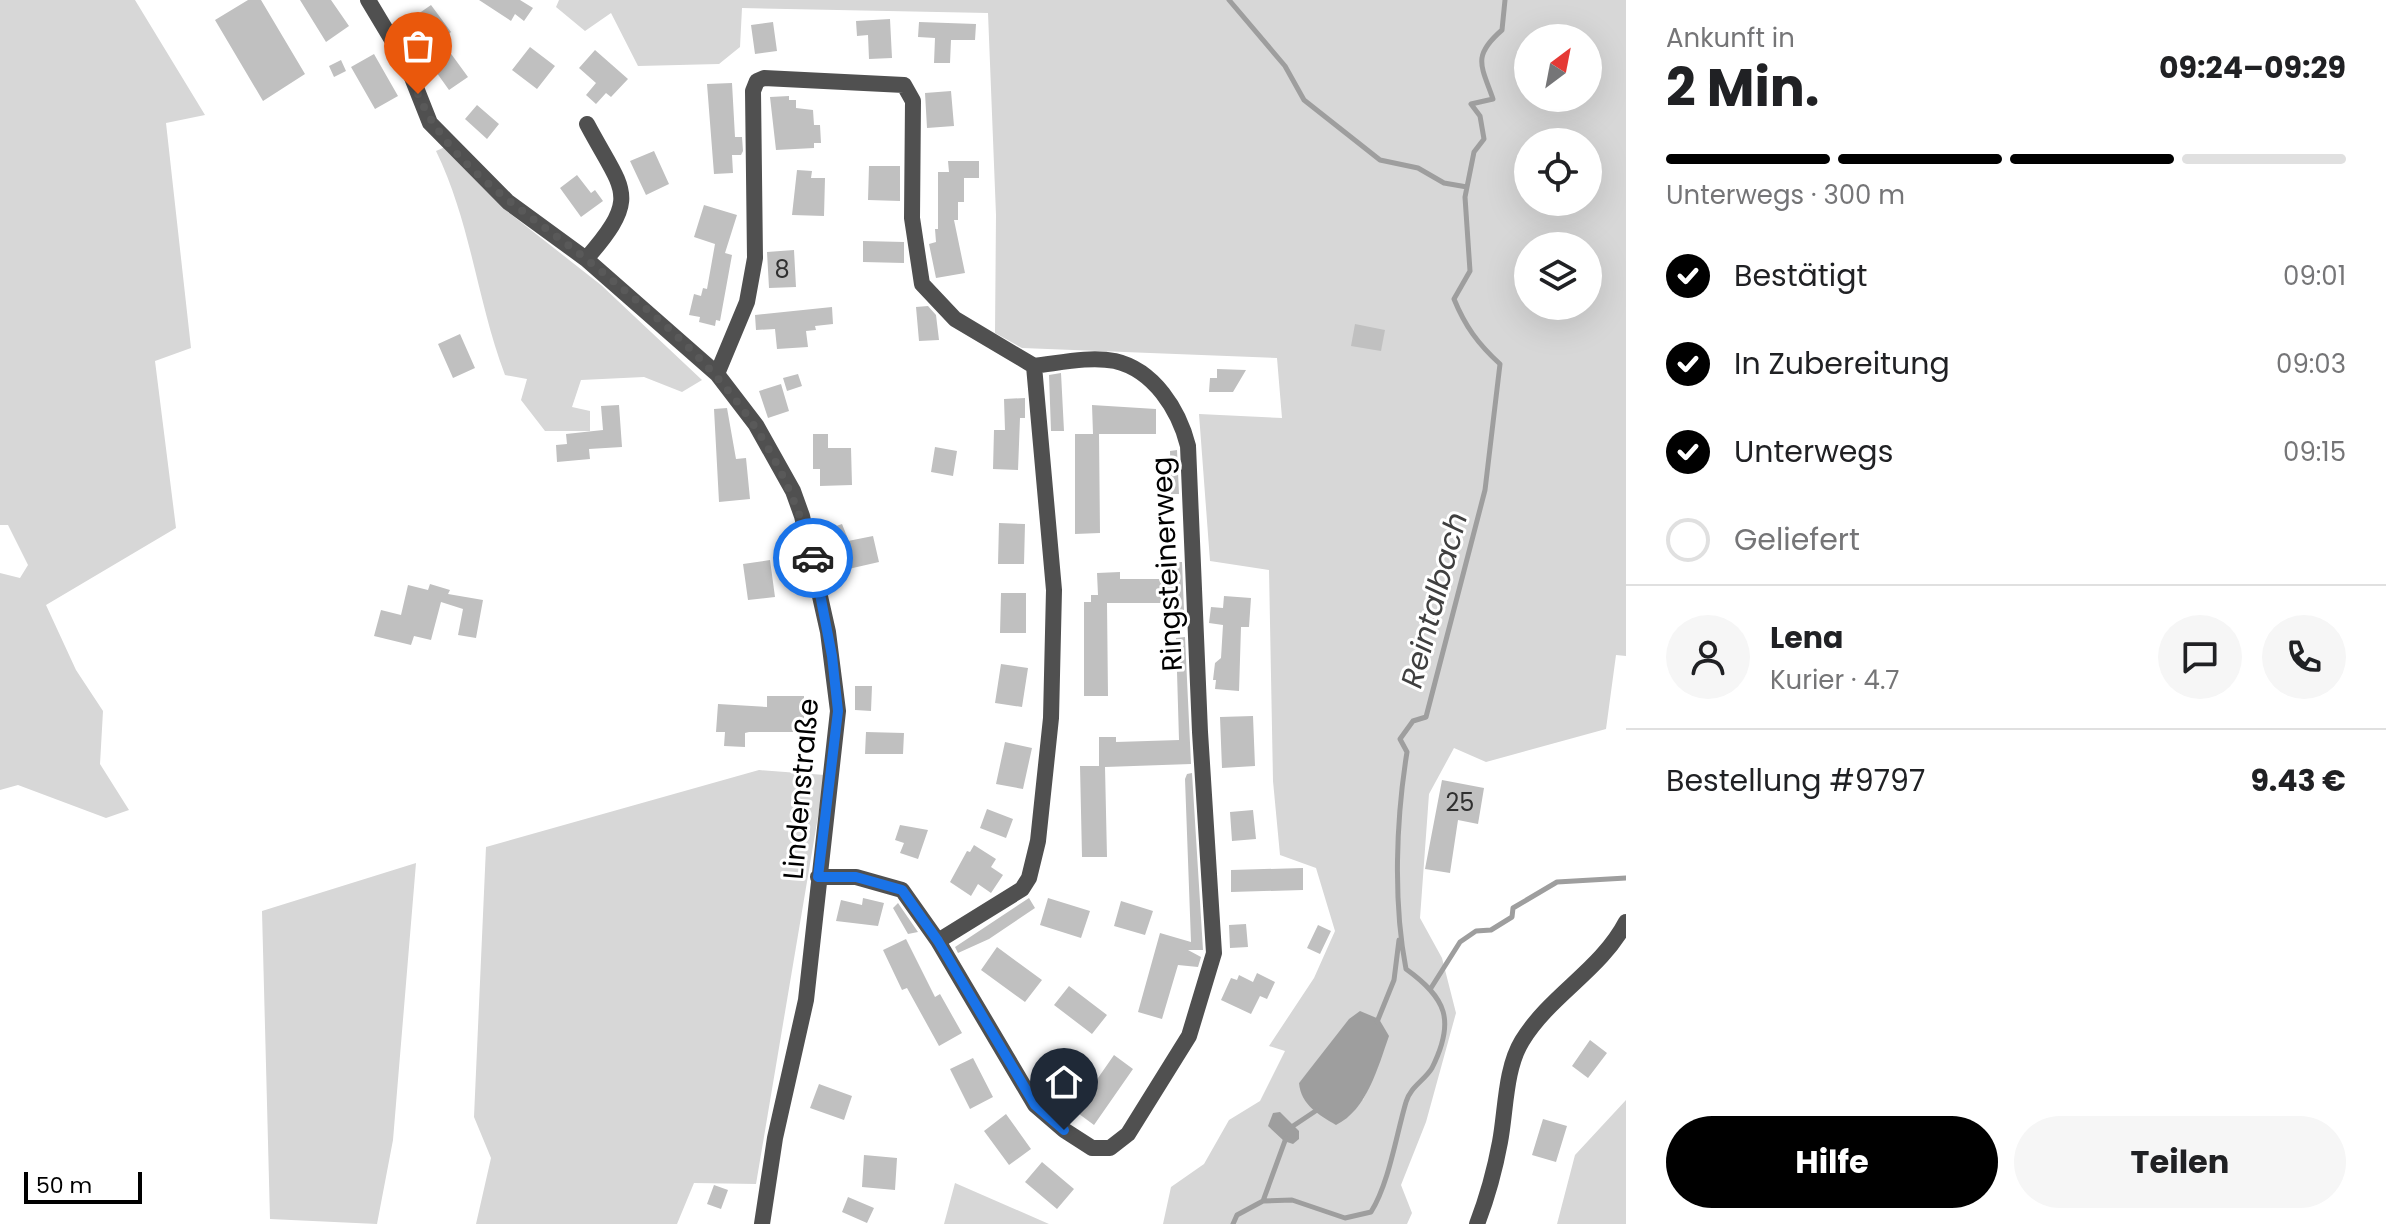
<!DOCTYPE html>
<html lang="de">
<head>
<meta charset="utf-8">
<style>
	body { margin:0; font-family:Poppins,sans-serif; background:#f6f6f6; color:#202124; height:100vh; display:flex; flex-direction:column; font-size:30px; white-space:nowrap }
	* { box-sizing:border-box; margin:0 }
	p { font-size:26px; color:#757577 }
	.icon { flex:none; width:44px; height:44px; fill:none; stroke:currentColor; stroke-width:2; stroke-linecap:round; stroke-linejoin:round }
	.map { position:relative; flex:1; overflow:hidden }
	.details { display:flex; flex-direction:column; background:#fff; width:760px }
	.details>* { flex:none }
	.needle { width:52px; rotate:32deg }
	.fabs { position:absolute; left:1514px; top:24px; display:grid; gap:16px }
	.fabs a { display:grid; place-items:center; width:88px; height:88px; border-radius:50%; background:#fff; box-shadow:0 8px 32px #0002; font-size:40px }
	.scale { position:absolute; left:24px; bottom:20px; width:118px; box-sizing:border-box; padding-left:8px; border:4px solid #000; border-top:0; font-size:22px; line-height:28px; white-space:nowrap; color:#000; -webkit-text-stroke:6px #fff; paint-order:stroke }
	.pin { position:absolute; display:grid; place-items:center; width:68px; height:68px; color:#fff; margin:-82px -34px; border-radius:50% 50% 50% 0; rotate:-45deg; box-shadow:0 0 8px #0007 }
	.pin .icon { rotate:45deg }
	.courier { position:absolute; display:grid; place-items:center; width:80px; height:80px; margin:-40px; border:6px solid #1a73e8; border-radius:50%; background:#fff; color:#222; box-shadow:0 2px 10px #0007 }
	.summary em { font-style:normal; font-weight:700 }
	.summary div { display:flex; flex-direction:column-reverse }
	.summary { display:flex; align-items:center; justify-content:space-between; height:136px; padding:0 40px }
	h1 { font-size:52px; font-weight:700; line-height:60px }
	.bar { display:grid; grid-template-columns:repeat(4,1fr); gap:12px 8px; align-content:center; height:96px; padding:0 40px }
	.bar i { height:10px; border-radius:6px; background:#e0e0e0 }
	.bar .active { background:#000 }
	.bar p { grid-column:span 4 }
	.line { display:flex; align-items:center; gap:20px; padding:0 40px; border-top:2px solid #e0e0e0 }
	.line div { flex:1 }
	.round { display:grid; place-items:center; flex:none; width:84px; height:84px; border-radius:42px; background:#f6f6f6 }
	ol { padding:0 40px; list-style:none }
	li { display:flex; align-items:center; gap:24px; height:88px }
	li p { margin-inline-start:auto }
	li .icon { padding:8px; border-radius:50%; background:#000; color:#fff; stroke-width:4 }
	li:last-child { color:#757577 }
	li i { width:44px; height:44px; border:4px solid #e0e0e0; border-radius:50% }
	.primary-button { display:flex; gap:16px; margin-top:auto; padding:16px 40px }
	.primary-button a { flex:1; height:92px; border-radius:48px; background:#000; color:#fff; font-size:32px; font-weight:700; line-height:92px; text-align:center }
	.primary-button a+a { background:#f6f6f6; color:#202124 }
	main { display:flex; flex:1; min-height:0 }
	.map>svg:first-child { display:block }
	.green { fill:#d7d7d7; fill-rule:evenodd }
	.water { fill:#9e9e9e }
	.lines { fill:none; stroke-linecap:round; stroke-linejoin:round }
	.stream { stroke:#9e9e9e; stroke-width:5 }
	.building { fill:#c0c0c0 }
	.minor { stroke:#505050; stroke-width:16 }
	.done { stroke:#595959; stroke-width:8; stroke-dasharray:0 14.4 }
	.route { stroke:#1a73e8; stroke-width:10 }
	.labels { text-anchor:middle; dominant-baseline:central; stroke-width:6; stroke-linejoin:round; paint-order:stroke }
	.number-label { font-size:24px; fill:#303030 }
	.street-label { font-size:28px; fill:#000; stroke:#fff }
	.water-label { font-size:30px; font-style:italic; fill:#3f3f3f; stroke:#fff }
</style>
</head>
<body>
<main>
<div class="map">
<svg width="1626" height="1224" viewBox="0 0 1626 1224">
	<rect width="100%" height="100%" fill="#fff"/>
	<!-- green -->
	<path class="green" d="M0,0H135L205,115L166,123L191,348L155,361L176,528L46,605L76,670L103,711L100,764L129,810L106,818L18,785L0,790V573L20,578L28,565L8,525H0Z
		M559,0H1626V656L1616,655L1606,729L1486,762L1454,748L1429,794L1420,918L1442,958L1456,1013L1426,1122L1401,1185L1412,1213L1407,1224H1163L1171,1187L1204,1164L1229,1120L1260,1101L1285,1051L1269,1046L1314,978L1335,931L1316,868L1280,855L1273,781L1269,570L1210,561L1199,414L1282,418L1277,358L1022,348L995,333L996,215L988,13L742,8L740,47L719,64L638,66L611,13L585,31L556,7ZM1528,38H1588V98H1528ZM1528,142H1588V202H1528ZM1528,246H1588V306H1528ZM1321,1057L1378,1066L1363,1100L1299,1083Z
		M445,147L508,212L601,285L702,380L682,392L644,377L581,380L572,407L590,411V431H545L521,400L527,379L505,375C477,301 471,223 436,151Z
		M759,770L825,775L756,1184L694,1183L677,1224H476L491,1158L474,1117L486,847Z
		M416,863L393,1140L377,1224L270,1219L262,911Z
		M1626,1100V1224H1557L1575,1155Z
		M955,1183L1049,1224H944Z"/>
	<!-- water -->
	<path class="water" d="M1360,1011L1379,1019L1389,1036C1378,1067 1367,1110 1336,1125C1319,1115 1301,1105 1299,1083L1349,1019Z
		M1280,1112L1299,1131V1139L1293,1144L1284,1141L1268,1126L1273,1113Z"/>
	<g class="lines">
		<!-- stream -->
		<path class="stream" d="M1229,0L1285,66L1304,100L1380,160L1418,168L1444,183L1467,187
			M1431,988L1460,942L1476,931L1491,930L1512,917L1513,908L1557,882L1626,878
			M1377,1022L1394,980L1399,940
			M1293,1126L1317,1110
			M1263,1201L1286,1138
			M1233,1224L1237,1215L1263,1201L1292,1200L1345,1218L1371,1212C1389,1183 1396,1136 1406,1102C1410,1087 1425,1080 1432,1068C1456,1020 1446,998 1406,969C1393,902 1396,820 1407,752L1400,739L1413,721L1426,717L1485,490L1500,364C1478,344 1465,326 1454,299L1470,271L1465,197L1474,152L1484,139L1480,116L1471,104L1493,99C1481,65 1472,56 1502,30L1505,0"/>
	</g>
	<!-- building -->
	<path class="building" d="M248,0H261L305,74L263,101L215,20Z
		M300,0H331L349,26L326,42Z
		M479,0H520L533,8L524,21L515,14L511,21Z
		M431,5L451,32L441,40L468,77L449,90L412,38L419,32L413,25L421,19L418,14Z
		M890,19L892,58L869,59L868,35L857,36L856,21Z
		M773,22L777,51L755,54L751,25Z
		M919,22L976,24L975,40H951L950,63H934L935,38L918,37Z
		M530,47L555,66L537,89L512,70Z
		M595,50L628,79L611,97L606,93L596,104L586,95L596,83L579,68Z
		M374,54L398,96L375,109L351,67Z
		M341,60L346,71L334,77L329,66Z
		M732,83L735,137H742L743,151L741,155H732L733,173L714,174L707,84Z
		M951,91L954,126L927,128L925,93Z
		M789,96V100H796V108L813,110L814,125H820L821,143H814V148L776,150L770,97Z
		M477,105L499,124L487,139L465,119Z
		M654,151L669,184L646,195L630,161Z
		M948,161H979V178H964V202H958V220H954L965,273L936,278L929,244L936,242L935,229H938V172H949Z
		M869,166H900V201L868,200Z
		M797,170L812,171L811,178H825L824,216L792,215Z
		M577,175L591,193L595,190L603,201L581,217L560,188Z
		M704,205L737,215L725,253L732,255L720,321L716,320L715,326L699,322L700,317L689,315L694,294L701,296L703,288L707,289L715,244L694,237Z
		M863,241L904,242V263L863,262Z
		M794,250L796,287L769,288L767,252Z
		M928,306L936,315L939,340L919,341L916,307Z
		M832,307L833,324L815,326L816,330L806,331L808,347L777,349L775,329L756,330L755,315Z
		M1355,324L1385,330L1381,351L1351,346Z
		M460,334L475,368L453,378L438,344Z
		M1217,369L1246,370L1233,392H1209L1210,378H1217Z
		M1061,373L1064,431H1051L1049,375Z
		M798,374L802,386L787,391L783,378Z
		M781,384L789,411L768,418L759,391Z
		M1025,398V418H1020L1018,470L993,469L994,430H1005L1004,399Z
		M619,405L622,447L589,449L590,459L557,462L556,445L567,444L566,434L603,430L601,406Z
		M1092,405L1156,409V434H1099L1100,533L1075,534V434H1093Z
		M727,408L736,459L746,458L750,499L719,502L714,409Z
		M813,434H828V448H851L852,485L820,486V469H813Z
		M935,447L957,451L953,476L931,472Z
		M1177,450L1179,494H1171L1170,451Z
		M999,523L1025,524L1024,564H998Z
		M842,524L848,539L833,544L828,529Z
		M873,536L879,562L844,570L838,543Z
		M770,560L775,597L748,600L743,564Z
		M1176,562H1182L1184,610H1176V603H1107L1108,696H1084V602H1091V595H1098L1097,573L1120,572V579H1176Z
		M430,584L450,590L448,594L483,600L476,638L458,635L463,609L441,602L431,640L414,636L411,645L374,636L381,610L401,615L408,585L428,590Z
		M1001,593H1026V633H1000Z
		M1224,596L1251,598L1249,627H1241L1239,691L1215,689L1216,680H1213L1215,663L1221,658L1223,625L1209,623L1211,607L1223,608Z
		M1185,637L1191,764L1105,767L1107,857H1082L1080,766H1099V737H1116V742L1179,740L1176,638Z
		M1001,664L1028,668L1022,707L995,703Z
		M855,686H872L871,711L855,710Z
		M767,696H804V721H794V732H749L745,733V747L724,746L725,732H716L718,704L767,707Z
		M1253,716L1255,766L1222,768L1220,717Z
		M866,732L904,733L903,754H865Z
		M1005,742L1032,748L1023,789L996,784Z
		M1192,773L1203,950H1188L1201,957L1198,967L1178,965L1162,1019L1138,1012L1160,933L1191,942L1185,779L1187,774Z
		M1442,780L1484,788L1478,824L1458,820L1450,873L1425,869Z
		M987,809L1013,819L1006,838L980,828Z
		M1253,810L1256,839L1232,841L1230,812Z
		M900,825L928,830L918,859L900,853L904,843L895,840Z
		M974,845L996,859L991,867L1003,875L991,893L978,884L971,896L950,882L967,851L970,852Z
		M1303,868V890L1231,892V870Z
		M863,898L884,903L878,926L836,921L841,900L862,905Z
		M1029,898L1035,908L989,939L958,953L955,947Z
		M1048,898L1090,911L1081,938L1040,925Z
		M1121,901L1153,911L1145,935L1114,926Z
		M898,903L918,932L908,934L893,908Z
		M1246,924L1248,947L1230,948L1229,925Z
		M1318,925L1331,931L1320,954L1307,948Z
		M906,939L935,997L940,994L962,1033L939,1046L907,988L902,990L883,950Z
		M997,947L1042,980L1025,1002L981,970Z
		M1257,973L1275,982L1267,999L1260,996L1251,1014L1221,1000L1231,978L1237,980L1239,975L1253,982Z
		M1069,986L1107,1015L1092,1034L1054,1005Z
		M1590,1040L1607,1053L1588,1078L1572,1066Z
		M1114,1055L1133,1069L1094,1125L1075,1111Z
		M973,1058L993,1097L970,1109L950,1069Z
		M819,1084L852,1096L844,1120L810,1108Z
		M1006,1114L1031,1149L1009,1165L984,1131Z
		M1543,1119L1567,1126L1556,1162L1532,1155Z
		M864,1155L897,1158L895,1190L862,1187Z
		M1042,1162L1074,1189L1057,1209L1025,1182Z
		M714,1185L728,1190L721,1209L707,1204Z
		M848,1197L874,1208L867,1223L842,1212Z"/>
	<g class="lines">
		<!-- minor -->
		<path class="minor" d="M368,0L407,65L430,123L508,202L586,259L717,374L756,425L793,491L802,516L828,632L838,711L806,1000L775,1138L762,1224
			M586,259C642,195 623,192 587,124
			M717,374L747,302L755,258L753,91L757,81L764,78L904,85L913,101L912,218L922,284L955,319L1034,366
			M818,877H856L902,890L938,941L1035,1105L1064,1130L1092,1148H1110L1128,1134L1189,1036L1214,953L1200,732L1188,446C1179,410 1154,370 1115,361C1089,356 1060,363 1034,366
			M938,941L1022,889L1029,878L1038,841L1051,718L1054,590L1034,366
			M1477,1224C1487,1198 1495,1169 1500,1142C1506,1110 1505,1069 1522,1041C1550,995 1601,970 1626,922"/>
	</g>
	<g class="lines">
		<!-- done -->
		<path class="done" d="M418,94C448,167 526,211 586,259C697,348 774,416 813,558"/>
		<!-- route -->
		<path class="route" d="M813,558L832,656L838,711L818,877H856L902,890L938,941L1035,1105L1064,1130"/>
	</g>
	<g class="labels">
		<!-- number labels -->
		<g class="number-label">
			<text x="782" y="269">8</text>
			<text x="1460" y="802">25</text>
		</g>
		<!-- street labels -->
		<g class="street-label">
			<text transform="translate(1167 564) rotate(-93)">Ringsteinerweg</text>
			<text transform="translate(801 789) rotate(-85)">Lindenstraße</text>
		</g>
		<!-- water labels -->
		<g class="water-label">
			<text transform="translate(1434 600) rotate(-75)">Reintalbach</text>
		</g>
	</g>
</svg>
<div class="fabs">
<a><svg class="needle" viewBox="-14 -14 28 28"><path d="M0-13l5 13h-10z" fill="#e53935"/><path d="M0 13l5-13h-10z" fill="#757577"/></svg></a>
<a><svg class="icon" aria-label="locate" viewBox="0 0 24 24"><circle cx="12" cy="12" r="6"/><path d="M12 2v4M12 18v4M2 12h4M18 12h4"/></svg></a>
<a><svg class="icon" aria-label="layers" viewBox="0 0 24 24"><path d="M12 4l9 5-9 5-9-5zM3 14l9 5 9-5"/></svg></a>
</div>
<div class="scale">50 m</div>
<div class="pin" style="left:418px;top:94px;background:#ea580c"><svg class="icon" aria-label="bag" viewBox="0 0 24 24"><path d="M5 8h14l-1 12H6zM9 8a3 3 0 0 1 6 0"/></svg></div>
<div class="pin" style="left:1064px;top:1130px;background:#1f2937"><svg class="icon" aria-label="home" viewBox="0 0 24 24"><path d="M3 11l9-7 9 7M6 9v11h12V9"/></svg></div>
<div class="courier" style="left:813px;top:558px"><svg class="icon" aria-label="car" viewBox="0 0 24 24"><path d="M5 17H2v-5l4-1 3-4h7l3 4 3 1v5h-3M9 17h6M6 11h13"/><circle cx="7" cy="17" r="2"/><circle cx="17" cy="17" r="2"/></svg></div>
</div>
<section class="details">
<div class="summary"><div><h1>2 Min.</h1><p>Ankunft in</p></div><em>09:24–09:29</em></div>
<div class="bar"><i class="active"></i><i class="active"></i><i class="active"></i><i></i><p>Unterwegs · 300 m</p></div>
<ol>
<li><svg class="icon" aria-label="check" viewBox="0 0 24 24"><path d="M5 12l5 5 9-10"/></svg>Bestätigt<p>09:01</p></li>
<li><svg class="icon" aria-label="check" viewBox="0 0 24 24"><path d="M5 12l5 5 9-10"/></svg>In Zubereitung<p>09:03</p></li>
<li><svg class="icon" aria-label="check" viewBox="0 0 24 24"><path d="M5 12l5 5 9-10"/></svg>Unterwegs<p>09:15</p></li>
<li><i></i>Geliefert</li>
</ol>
<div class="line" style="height:144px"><a class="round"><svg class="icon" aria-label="person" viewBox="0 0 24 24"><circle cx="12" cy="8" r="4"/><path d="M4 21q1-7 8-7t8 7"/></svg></a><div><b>Lena</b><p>Kurier · 4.7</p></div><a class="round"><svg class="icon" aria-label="chat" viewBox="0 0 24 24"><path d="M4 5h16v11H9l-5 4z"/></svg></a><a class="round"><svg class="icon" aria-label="phone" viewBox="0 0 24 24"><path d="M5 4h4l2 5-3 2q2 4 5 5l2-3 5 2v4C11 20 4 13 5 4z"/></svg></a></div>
<div class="line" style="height:104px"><div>Bestellung #9797</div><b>9.43 €</b></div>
<div class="primary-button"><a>Hilfe</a><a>Teilen</a></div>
</section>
</main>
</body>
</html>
